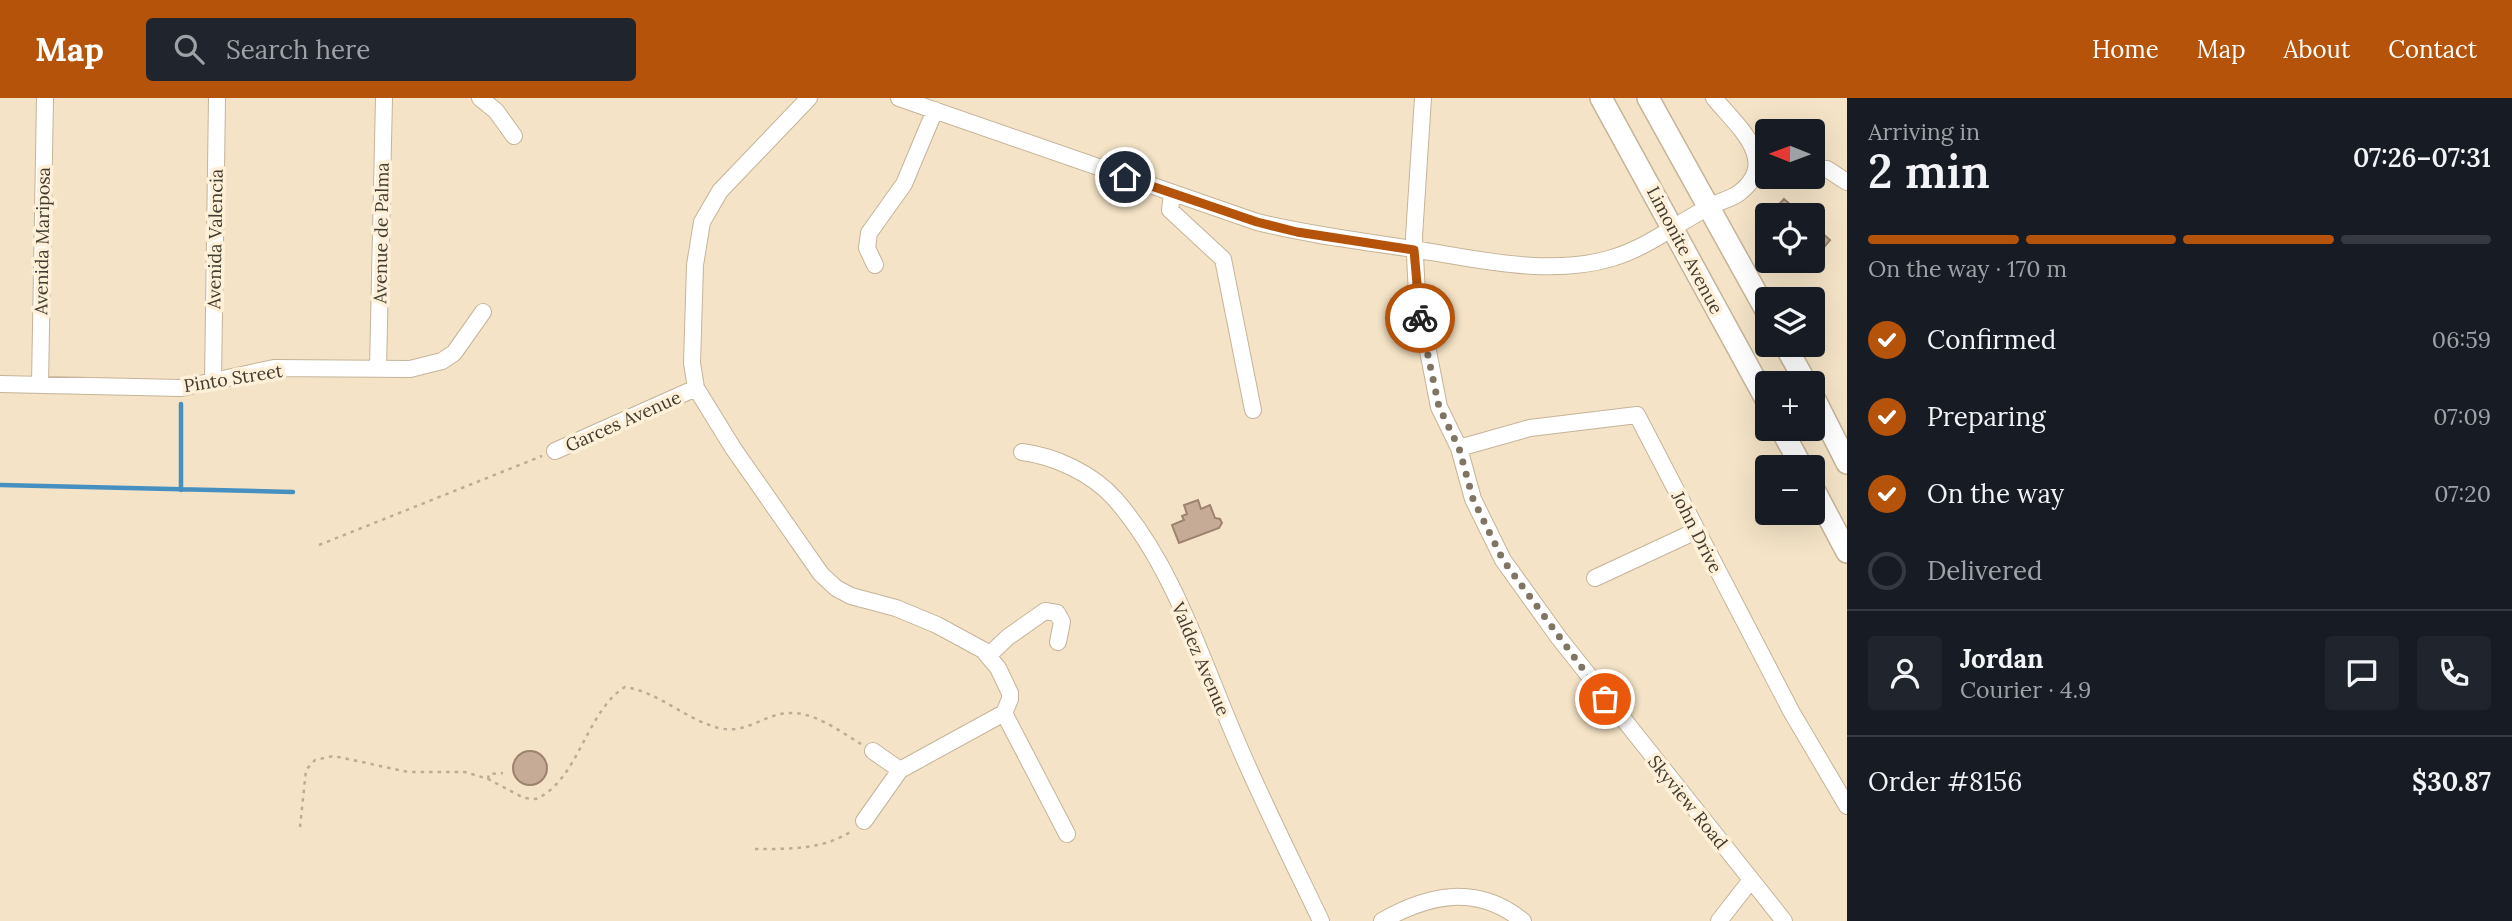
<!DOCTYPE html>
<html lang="en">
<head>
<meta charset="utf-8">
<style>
	body { margin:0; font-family:Lora,serif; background:#20242c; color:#f1f3f6; height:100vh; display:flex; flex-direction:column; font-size:26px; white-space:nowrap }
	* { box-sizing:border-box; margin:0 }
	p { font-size:23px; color:#9ea1a6 }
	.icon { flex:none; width:38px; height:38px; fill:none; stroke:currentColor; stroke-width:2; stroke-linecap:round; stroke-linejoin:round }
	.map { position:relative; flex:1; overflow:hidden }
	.details { display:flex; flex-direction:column; background:#171b24; width:665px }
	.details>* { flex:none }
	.needle { width:46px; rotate:271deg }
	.tools { position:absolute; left:1755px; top:21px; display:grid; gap:14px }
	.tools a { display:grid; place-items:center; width:70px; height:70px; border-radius:7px; background:#171b24; box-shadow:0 7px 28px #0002; font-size:35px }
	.pin { position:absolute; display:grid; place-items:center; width:60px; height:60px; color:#fff; margin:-30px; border:4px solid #fff; border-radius:50%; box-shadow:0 2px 7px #0007 }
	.courier { position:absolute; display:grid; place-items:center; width:70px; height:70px; margin:-35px; border:5px solid #b45309; border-radius:50%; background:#fff; color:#222; box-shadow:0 2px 9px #0007 }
	.headline em { font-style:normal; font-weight:600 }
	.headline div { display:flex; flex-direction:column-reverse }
	.headline { display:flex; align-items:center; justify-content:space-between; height:119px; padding:0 21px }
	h1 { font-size:46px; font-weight:600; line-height:52px }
	.bar { display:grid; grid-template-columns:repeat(4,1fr); gap:10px 7px; align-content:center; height:84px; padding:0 21px }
	.bar i { height:9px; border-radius:5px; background:#363941 }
	.bar .on { background:#b45309 }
	.bar p { grid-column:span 4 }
	.line { display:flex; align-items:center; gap:18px; padding:0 21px; border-top:2px solid #363941 }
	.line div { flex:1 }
	.round { display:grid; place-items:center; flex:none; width:74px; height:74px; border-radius:7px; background:#20242c }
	ol { padding:0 21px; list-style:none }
	li { display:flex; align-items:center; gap:21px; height:77px }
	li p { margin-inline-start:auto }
	li .icon { padding:7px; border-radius:50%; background:#b45309; color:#fff; stroke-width:4 }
	li:last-child { color:#9ea1a6 }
	li i { width:38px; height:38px; border:4px solid #363941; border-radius:50% }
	header { display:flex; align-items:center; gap:42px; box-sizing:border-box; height:98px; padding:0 35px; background:#b45309; color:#fff }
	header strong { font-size:33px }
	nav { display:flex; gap:38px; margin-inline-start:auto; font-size:24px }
	.search { width:490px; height:63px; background:#20242c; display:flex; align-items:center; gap:18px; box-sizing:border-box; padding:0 24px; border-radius:7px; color:#9ea1a6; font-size:26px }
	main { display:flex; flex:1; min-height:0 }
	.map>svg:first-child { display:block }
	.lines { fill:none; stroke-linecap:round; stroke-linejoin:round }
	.stream { stroke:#4590c0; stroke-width:4.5 }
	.building { fill:#c6ab96; stroke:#9d836f; stroke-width:2 }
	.minor-casing { stroke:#c5b498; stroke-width:18 }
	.major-casing { stroke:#c5b498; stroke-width:24 }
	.path { stroke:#baac95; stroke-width:2.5; stroke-dasharray:3.5 5; stroke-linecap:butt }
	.minor { stroke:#fff; stroke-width:16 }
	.major { stroke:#fff; stroke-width:21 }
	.done { stroke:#807563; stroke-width:7; stroke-dasharray:0 12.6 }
	.route { stroke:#b45309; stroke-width:9 }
	.labels { text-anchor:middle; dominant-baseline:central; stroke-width:7; stroke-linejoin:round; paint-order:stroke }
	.street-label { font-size:18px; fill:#413a2e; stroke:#fff1d9 }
</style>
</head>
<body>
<header>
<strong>Map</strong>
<div class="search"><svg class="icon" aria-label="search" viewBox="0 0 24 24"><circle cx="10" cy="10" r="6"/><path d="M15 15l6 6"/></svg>Search here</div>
<nav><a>Home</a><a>Map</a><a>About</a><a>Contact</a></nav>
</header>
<main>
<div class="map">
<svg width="1847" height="823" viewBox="0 0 1847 823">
	<rect width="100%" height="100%" fill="#f4e3c6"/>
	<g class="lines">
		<!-- stream -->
		<path class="stream" d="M181,306V392
			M0,387L293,394"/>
	</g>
	<!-- building -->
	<path class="building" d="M1784,101L1802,117H1777L1772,114Z
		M1813,127L1830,142L1813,162Z
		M1198,402L1201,411L1210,407L1215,420L1220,421L1222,425L1219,430L1179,445L1172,427L1184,422L1182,418L1187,416L1184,407Z
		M513 670a17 17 0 1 1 34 0a17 17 0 1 1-34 0Z"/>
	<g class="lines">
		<defs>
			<path id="minor" d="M480,0L496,13L514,38
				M899,0L1257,124C1309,137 1361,143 1413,151C1478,161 1549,179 1612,160C1649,149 1677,125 1711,108C1720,103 1731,101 1739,95C1781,63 1737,28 1714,0
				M1423,0L1414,138L1417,197L1439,309L1459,350L1473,401L1503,462L1559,540L1784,823
				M1813,70L1827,71L1847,84
				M1172,95L1170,112L1223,161L1253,312
				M875,167L867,150L869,135L904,86L935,12
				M378,270L384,0
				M213,283L217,0
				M0,286L181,290L274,270L410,271L442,263L454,255L483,214
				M40,287L45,0
				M696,290L733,350L821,476L836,490L851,498L896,510L937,527L983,552L998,570L1010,595V601L1004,615L900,672L873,653
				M1459,350L1530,330L1637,317L1791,613L1847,708
				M555,353L696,290L692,265L695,167L702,124L720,93L809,0
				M1022,354C1055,358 1093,376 1115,401C1173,467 1201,560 1235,639C1261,701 1292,762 1321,823
				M1595,480L1696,433
				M988,558L1008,539L1045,513L1057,515L1062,524L1058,544
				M1004,615L1067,736
				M864,723L900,672
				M1382,823C1429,796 1477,786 1523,823
				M1719,823L1751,782"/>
			<path id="major" d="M1601,0L1768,305
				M1648,0L1768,216
				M1785,247L1806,285
				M1813,298L1847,365
				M1781,331L1802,369
				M1813,390L1847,454"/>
		</defs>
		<!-- minor casing -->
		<use href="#minor" class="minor-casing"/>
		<!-- major casing -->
		<use href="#major" class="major-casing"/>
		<!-- path -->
		<path class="path" d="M319,447L542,358
			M488,681L489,676L503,675
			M300,729L306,672L315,662L334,658L408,674H465L488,681L524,700L536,701C579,682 586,613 625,589C659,594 686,622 719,630C747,637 766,614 792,615C816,615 841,634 861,646
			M755,751C788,751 825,752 853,732"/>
		<!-- minor -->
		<use href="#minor" class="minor"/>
		<!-- major -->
		<use href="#major" class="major"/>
	</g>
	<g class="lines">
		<!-- done -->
		<path class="done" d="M1420,220L1439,309L1459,350L1473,401L1503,462L1605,601"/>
		<!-- route -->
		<path class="route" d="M1125,79L1257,124L1297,134L1414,152L1420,220"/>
	</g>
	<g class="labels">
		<!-- street labels -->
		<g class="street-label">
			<text transform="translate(381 135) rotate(-89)">Avenue de Palma</text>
			<text transform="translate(215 141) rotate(-89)">Avenida Valencia</text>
			<text transform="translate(42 143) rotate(-89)">Avenida Mariposa</text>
			<text transform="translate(1685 152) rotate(62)">Limonite Avenue</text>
			<text transform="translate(233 280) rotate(-9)">Pinto Street</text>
			<text transform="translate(623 323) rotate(-24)">Garces Avenue</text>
			<text transform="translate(1697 434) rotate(63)">John Drive</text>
			<text transform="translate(1201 561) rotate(67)">Valdez Avenue</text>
			<text transform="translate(1688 704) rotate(51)">Skyview Road</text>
		</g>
	</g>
</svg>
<div class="tools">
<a><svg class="needle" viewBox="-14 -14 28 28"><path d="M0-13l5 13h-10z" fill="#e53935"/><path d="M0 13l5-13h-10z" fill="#9ea1a6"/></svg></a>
<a><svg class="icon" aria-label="locate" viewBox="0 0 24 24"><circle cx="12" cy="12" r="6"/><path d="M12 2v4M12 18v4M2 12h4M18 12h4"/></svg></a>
<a><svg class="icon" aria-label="layers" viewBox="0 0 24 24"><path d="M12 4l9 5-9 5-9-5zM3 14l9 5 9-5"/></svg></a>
<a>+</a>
<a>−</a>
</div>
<div class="pin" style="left:1605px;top:601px;background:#ea580c"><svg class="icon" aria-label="bag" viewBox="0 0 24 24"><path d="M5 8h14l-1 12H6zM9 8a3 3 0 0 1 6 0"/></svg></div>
<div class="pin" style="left:1125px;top:79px;background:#1f2937"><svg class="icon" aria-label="home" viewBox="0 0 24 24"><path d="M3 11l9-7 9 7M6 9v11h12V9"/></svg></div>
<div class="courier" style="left:1420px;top:220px"><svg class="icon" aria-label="bike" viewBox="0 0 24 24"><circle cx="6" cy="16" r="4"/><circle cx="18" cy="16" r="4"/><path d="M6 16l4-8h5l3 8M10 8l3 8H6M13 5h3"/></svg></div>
</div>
<section class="details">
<div class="headline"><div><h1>2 min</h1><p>Arriving in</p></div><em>07:26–07:31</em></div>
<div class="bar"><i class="on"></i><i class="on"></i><i class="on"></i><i></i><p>On the way · 170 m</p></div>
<ol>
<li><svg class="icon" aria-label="check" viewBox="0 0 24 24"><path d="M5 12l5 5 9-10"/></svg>Confirmed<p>06:59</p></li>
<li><svg class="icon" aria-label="check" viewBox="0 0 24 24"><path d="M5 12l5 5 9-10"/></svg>Preparing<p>07:09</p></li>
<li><svg class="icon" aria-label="check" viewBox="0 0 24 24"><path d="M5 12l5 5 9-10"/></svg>On the way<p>07:20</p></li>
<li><i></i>Delivered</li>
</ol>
<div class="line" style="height:126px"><a class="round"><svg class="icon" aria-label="person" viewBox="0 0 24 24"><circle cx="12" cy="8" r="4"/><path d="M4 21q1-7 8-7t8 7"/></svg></a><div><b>Jordan</b><p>Courier · 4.9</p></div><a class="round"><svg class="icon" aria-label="chat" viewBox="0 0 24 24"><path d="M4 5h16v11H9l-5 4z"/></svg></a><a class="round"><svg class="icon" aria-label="phone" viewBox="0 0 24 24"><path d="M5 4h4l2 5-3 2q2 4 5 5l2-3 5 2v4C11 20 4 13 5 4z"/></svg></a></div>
<div class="line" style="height:91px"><div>Order #8156</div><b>$30.87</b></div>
</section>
</main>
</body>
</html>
